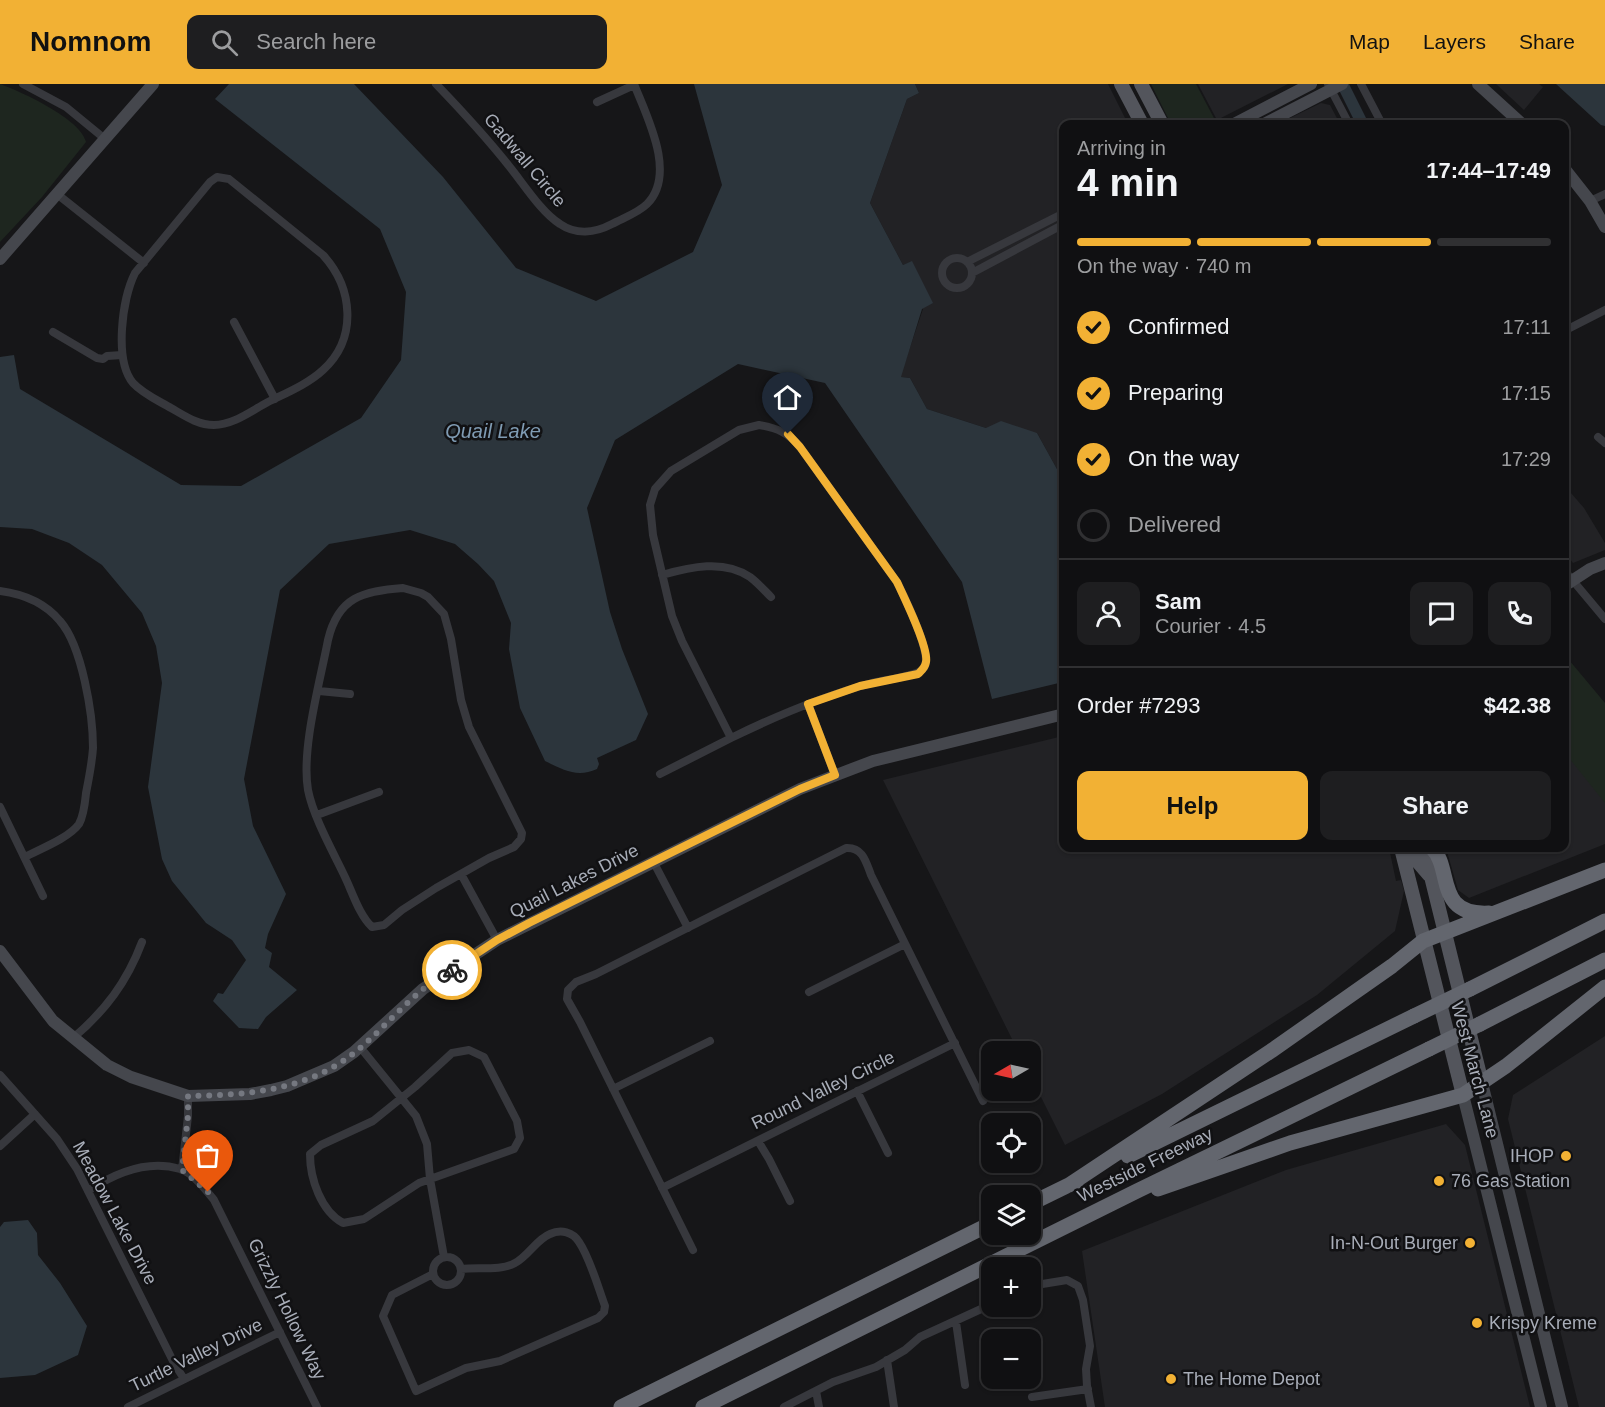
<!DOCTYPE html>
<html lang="en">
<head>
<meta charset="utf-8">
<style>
	body { margin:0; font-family:Arial,sans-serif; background:#1e1e20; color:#f1f3f6; height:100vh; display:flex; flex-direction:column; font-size:22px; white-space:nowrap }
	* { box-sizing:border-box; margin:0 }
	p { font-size:20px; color:#9c9d9f }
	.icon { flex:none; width:33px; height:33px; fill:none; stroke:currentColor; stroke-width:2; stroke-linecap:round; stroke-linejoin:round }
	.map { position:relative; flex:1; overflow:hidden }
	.details { position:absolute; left:1059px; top:36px; width:510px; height:732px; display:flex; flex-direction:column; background:#101012; border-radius:12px; box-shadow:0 2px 4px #0004,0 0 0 2px #303032 }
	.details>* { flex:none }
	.needle { width:39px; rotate:261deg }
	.fabs { position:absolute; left:981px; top:957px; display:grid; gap:12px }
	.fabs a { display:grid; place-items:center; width:60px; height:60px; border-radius:12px; background:#101012; box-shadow:0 2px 4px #0004,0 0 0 2px #303032; font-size:30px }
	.pin { position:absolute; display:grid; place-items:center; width:51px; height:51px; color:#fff; margin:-62px -26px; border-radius:50% 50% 50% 0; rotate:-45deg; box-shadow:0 0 6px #0007 }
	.pin .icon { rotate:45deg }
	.courier { position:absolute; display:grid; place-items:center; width:60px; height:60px; margin:-30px; border:4px solid #f2b134; border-radius:50%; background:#fff; color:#222; box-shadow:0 2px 8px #0007 }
	.overview em { font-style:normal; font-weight:600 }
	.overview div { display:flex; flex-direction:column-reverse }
	.overview { display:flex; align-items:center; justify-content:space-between; height:102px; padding:0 18px }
	h1 { font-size:39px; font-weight:600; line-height:45px }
	.bar { display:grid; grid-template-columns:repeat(4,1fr); gap:9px 6px; align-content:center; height:72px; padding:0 18px }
	.bar i { height:8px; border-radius:4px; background:#303032 }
	.bar .active { background:#f2b134 }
	.bar p { grid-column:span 4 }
	.line { display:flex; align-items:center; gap:15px; padding:0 18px; border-top:2px solid #303032 }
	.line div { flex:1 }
	.round { display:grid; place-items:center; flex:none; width:63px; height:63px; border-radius:12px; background:#1e1e20 }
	ol { padding:0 18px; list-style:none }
	li { display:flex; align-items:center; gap:18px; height:66px }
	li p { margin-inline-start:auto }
	li .icon { padding:6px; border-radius:50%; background:#f2b134; color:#111; stroke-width:4 }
	li:last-child { color:#9c9d9f }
	li i { width:33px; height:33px; border:3px solid #303032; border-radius:50% }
	.action { display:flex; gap:12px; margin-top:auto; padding:12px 18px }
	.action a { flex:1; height:69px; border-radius:12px; background:#f2b134; color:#111; font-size:24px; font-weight:600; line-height:69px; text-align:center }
	.action a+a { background:#1e1e20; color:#f1f3f6 }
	header { display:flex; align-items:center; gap:36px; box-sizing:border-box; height:84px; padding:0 30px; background:#f2b134; color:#111 }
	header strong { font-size:28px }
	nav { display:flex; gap:33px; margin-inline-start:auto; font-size:21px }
	.search { width:420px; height:54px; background:#1e1e20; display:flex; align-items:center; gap:15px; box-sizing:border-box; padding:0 21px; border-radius:12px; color:#9c9d9f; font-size:22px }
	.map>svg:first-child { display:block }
	.built { fill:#222225 }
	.green { fill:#1e261f }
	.water { fill:#2c353c }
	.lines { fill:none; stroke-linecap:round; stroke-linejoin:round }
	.street { stroke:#37383d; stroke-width:8 }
	.secondary { stroke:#45474d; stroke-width:12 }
	.primary { stroke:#53555c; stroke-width:14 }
	.highway { stroke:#63666e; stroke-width:15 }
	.highway-bridge { stroke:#63666e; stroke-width:15 }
	.done { stroke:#757880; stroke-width:6; stroke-dasharray:0 10.8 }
	.route { stroke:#f2b134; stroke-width:8 }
	.poi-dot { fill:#f2b134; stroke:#111113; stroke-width:2 }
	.labels { text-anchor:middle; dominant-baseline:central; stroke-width:5; stroke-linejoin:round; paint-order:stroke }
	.street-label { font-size:18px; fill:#a8adb8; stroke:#111113 }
	.poi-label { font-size:18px; fill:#a8adb8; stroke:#111113; text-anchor:start }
	.water-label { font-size:20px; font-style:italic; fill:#7f9bb3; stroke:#111113 }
</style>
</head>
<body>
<header>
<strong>Nomnom</strong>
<div class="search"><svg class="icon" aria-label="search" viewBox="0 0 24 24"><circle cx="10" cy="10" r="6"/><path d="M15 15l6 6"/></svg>Search here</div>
<nav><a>Map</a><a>Layers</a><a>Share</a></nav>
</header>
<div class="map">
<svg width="1605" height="1323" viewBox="0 0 1605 1323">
	<rect width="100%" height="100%" fill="#161618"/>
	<!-- built -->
	<path class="built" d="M915,0H1108L1128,40H1064L1063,396L1037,349L986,344L927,325L910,294L900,293L923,225L912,178L903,181L870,119L907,15L919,9Z
		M1198,0H1288L1217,36Z
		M1496,0H1539L1543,3L1524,26Z
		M1321,19L1330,21L1340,40H1278Z
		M1564,401L1584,424L1605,459V466L1573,479L1565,468Z
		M1063,652L1064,764H1389L1396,797L1401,796L1404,807L1395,847L1317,911L1162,1010L1065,1061L1031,993L1030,968L1018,967L883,696Z
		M1565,665L1605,715V760L1469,814L1458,806L1446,764H1564Z
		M1605,952V1323H1579L1508,1035L1513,1011Z
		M1446,1040L1465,1061L1530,1323H1105L1082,1167L1286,1086Z"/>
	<!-- green -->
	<path class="green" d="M0,0C22,8 81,35 86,58L42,113L0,158Z
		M1151,0H1196L1216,38L1210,40H1171Z
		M1564,570L1605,619V719L1565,669Z"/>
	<!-- water -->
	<path class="water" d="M229,0H354L443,93L516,184L596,217L693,168L722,101L694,0H915L919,9L907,15L870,119L903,181L912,177L933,219L922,225L901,293L910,294L927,325L986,344L1001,337L1037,349L1063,396V427L1058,447L1064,458L1063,598L992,615L962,498L825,299L738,280L615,356L587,424L610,528L622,565L648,630L636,656L597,674L599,680L597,685C577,694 564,686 545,677L520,624L509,565L511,539L494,497L478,480L455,460L410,446L329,460L280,506L244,695L253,742L286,810L268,850L265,864L272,869L269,883L297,906L266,933L258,945L239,944L213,917L218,909L223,910L246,876L232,856L206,839L172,797L162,775L148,703L162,599L156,562L142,529L102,481L69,459L32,445L0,443V273L14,271L20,305L181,401L241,402L361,334L401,276L406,208L380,145L215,15Z
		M1336,0H1349L1369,40H1356Z
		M1556,0H1605V42L1601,41Z
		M28,1136L37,1149L38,1171L60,1199L87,1242L78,1271L35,1291L0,1294V1143L4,1138Z"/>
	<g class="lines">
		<!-- street -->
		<path class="street" d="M23,0L66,23L105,55
			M436,0C461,26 486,53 509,82C523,99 541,128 560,140C576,151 595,149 612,140C623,134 638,129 647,120C677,90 647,33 634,0
			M1328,0L1349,40
			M1361,0L1382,40
			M597,18L634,1
			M217,93L229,95L323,171C353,204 358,254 323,286C308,300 286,309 268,318C251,327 233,341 214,341C198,341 185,332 171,324C159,317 143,310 133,299C114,276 122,215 135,189L210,98Z
			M57,110L144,179
			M1590,117L1605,110
			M942 189a15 15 0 1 1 30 0a15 15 0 1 1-30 0Z
			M967,178L1064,129
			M972,189L1064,140
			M234,238L275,315
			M1564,247L1605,226
			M53,248L97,274L103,275L107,272L122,271
			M759,341C777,344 789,349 800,363L897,498C904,512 933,571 924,584C919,592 883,596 872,599C823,612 776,632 731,654L682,557L672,532L653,451L650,421L655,405L671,387L739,346Z
			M1598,353L1605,359
			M1564,486L1605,535
			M662,491C690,483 724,475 750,493C758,499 765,507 771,513
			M403,504L421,509L428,513L444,530L451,555L461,616L469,643L522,749L521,755L514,763L489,774L436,804L402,826L384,841L372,843C359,831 352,807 344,791C332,766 313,732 308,706C301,665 320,598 328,556C338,513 363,507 403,504Z
			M0,507C23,510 45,519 60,537C82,562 93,630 93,664C92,679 89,694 86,709C85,719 84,731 79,740C69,754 40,765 25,773
			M319,607L350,610
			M808,620L835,691
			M660,690L731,654
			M0,723L43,812
			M317,731L379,708
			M653,777L688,844
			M461,790L497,856
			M809,908L905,860
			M73,954C105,927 127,898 142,858
			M360,963L416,1032L427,1060L430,1095L444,1173
			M469,966L484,973L517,1037L520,1054L514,1065L419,1099L364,1135L343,1139C321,1127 310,1095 310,1070L321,1061L373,1037L415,1003L452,969Z
			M0,991L57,1055L77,1085L174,1279L184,1295
			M613,1005L710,957
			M857,1007L888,1069
			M758,1057L769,1075L790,1117
			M0,1062L35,1030
			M182,1086L188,1032V1012
			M662,1104L955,959
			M88,1107C115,1089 147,1075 180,1085C193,1089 206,1106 214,1116L317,1323
			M693,1166L580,938L567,915L568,906L576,898L596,890L846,764C863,763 866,778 871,791L983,1017
			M433 1187a14 14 0 1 1 28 0a14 14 0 1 1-28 0Z
			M433,1190L392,1211L383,1232L416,1307L466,1284L500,1277L598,1234L604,1228L605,1222C598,1203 590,1174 579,1158C573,1148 561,1145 550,1150C537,1155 528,1172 515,1179C501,1187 477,1183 461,1185
			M1030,1202L1067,1196L1078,1202L1083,1216L1090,1262L1086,1285L1087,1302L1091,1323
			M956,1238L965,1301
			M887,1276L894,1323
			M816,1307L819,1323
			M1032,1313L1088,1305
			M128,1323L280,1248
			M784,1323L833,1298L876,1283L905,1266L920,1253L992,1220"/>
		<!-- secondary -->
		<path class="secondary" d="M1478,0L1522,40
			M1234,40L1311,0
			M1264,40L1342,0
			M1564,84L1590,117L1605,143
			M0,175L153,0
			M1564,502L1590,485L1605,479
			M0,867L53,937L107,981L131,993L188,1012L250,1010L271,1006L287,1002L334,982L354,968L423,905L497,856L800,705L873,677L1064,630
			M1482,999L1562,1323
			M1463,1011L1541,1323"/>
		<!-- primary -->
		<path class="primary" d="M1121,0L1142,40
			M1141,0L1162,40
			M1401,764L1463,1011
			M1413,764L1417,777L1429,791
			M1424,764L1482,999"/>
		<!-- highway -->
		<path class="highway" d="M1432,764C1453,784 1434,832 1489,829
			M1470,905L1605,837
			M1480,940L1605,876
			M1128,1072L1414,932
			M1069,1101L1271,967L1392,882L1423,857L1605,786
			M1158,1105L1290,1059L1463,1011L1506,982L1605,903
			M1030,1120L1077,1097
			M621,1323L992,1139
			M703,1323L1137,1107L1429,965"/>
		<!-- highway-bridge -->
		<path class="highway-bridge" d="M1414,932L1470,905
			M1429,965L1480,940"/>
	</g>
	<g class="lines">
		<!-- done -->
		<path class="done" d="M208,1108L182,1086L188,1032V1012C247,1011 306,1007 354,969C378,950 398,926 422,906C431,898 442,892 452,886"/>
		<!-- route -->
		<path class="route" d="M452,886L497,856L529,839L800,705L835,691L808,620L860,602L918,590C922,586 925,584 926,578C929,564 904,513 897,498L800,363L788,350"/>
	</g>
	<!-- markers -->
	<g class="poi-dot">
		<circle cx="1566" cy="1072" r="6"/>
		<circle cx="1439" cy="1097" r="6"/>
		<circle cx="1470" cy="1159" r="6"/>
		<circle cx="1477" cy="1239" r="6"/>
		<circle cx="1171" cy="1295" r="6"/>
	</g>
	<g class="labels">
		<!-- street labels -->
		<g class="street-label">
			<text transform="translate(525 76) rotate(50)">Gadwall Circle</text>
			<text transform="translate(574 797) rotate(-27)">Quail Lakes Drive</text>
			<text transform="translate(1475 986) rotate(75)">West March Lane</text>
			<text transform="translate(823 1006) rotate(-26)">Round Valley Circle</text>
			<text transform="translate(1145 1081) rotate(-26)">Westside Freeway</text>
			<text transform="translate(115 1129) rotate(62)">Meadow Lake Drive</text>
			<text transform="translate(287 1225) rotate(64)">Grizzly Hollow Way</text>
			<text transform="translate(196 1271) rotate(-26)">Turtle Valley Drive</text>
		</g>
		<!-- poi labels -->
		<g class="poi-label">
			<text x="1554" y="1072" text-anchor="end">IHOP</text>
			<text x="1451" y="1097">76 Gas Station</text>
			<text x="1458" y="1159" text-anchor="end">In-N-Out Burger</text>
			<text x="1489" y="1239">Krispy Kreme</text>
			<text x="1183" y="1295">The Home Depot</text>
		</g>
		<!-- water labels -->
		<g class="water-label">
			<text x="493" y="347">Quail Lake</text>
		</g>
	</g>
</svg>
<div class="fabs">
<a><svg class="needle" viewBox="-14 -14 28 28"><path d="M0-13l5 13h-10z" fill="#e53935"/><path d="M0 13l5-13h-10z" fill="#9c9d9f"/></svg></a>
<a><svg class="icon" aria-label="locate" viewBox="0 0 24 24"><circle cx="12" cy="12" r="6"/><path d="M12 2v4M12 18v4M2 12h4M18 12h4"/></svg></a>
<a><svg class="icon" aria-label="layers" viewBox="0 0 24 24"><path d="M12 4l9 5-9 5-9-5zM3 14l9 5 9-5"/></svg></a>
<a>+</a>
<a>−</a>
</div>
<div class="pin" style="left:208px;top:1108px;background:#ea580c"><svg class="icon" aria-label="bag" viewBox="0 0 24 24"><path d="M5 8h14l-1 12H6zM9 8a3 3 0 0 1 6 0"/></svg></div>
<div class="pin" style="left:788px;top:350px;background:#1f2937"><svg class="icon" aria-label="home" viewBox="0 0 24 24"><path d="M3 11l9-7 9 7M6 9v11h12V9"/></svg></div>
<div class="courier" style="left:452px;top:886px"><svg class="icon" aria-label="bike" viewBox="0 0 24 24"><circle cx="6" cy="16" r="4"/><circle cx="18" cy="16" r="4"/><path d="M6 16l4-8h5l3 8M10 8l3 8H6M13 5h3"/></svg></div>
<section class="details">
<div class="overview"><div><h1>4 min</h1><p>Arriving in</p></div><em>17:44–17:49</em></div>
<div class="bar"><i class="active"></i><i class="active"></i><i class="active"></i><i></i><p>On the way · 740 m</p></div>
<ol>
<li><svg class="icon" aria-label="check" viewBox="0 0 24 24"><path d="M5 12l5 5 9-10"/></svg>Confirmed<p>17:11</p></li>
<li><svg class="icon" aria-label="check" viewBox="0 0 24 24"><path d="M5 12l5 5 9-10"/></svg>Preparing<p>17:15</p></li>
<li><svg class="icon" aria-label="check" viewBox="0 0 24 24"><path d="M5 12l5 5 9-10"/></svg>On the way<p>17:29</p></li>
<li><i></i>Delivered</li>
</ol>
<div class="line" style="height:108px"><a class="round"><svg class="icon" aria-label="person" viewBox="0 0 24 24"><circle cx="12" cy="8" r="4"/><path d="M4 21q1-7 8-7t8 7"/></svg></a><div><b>Sam</b><p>Courier · 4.5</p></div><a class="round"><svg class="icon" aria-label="chat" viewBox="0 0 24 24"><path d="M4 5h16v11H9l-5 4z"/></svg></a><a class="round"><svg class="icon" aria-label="phone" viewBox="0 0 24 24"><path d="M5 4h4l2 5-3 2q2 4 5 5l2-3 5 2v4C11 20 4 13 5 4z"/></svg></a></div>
<div class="line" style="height:78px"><div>Order #7293</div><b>$42.38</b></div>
<div class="action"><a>Help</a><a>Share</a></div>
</section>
</div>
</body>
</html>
